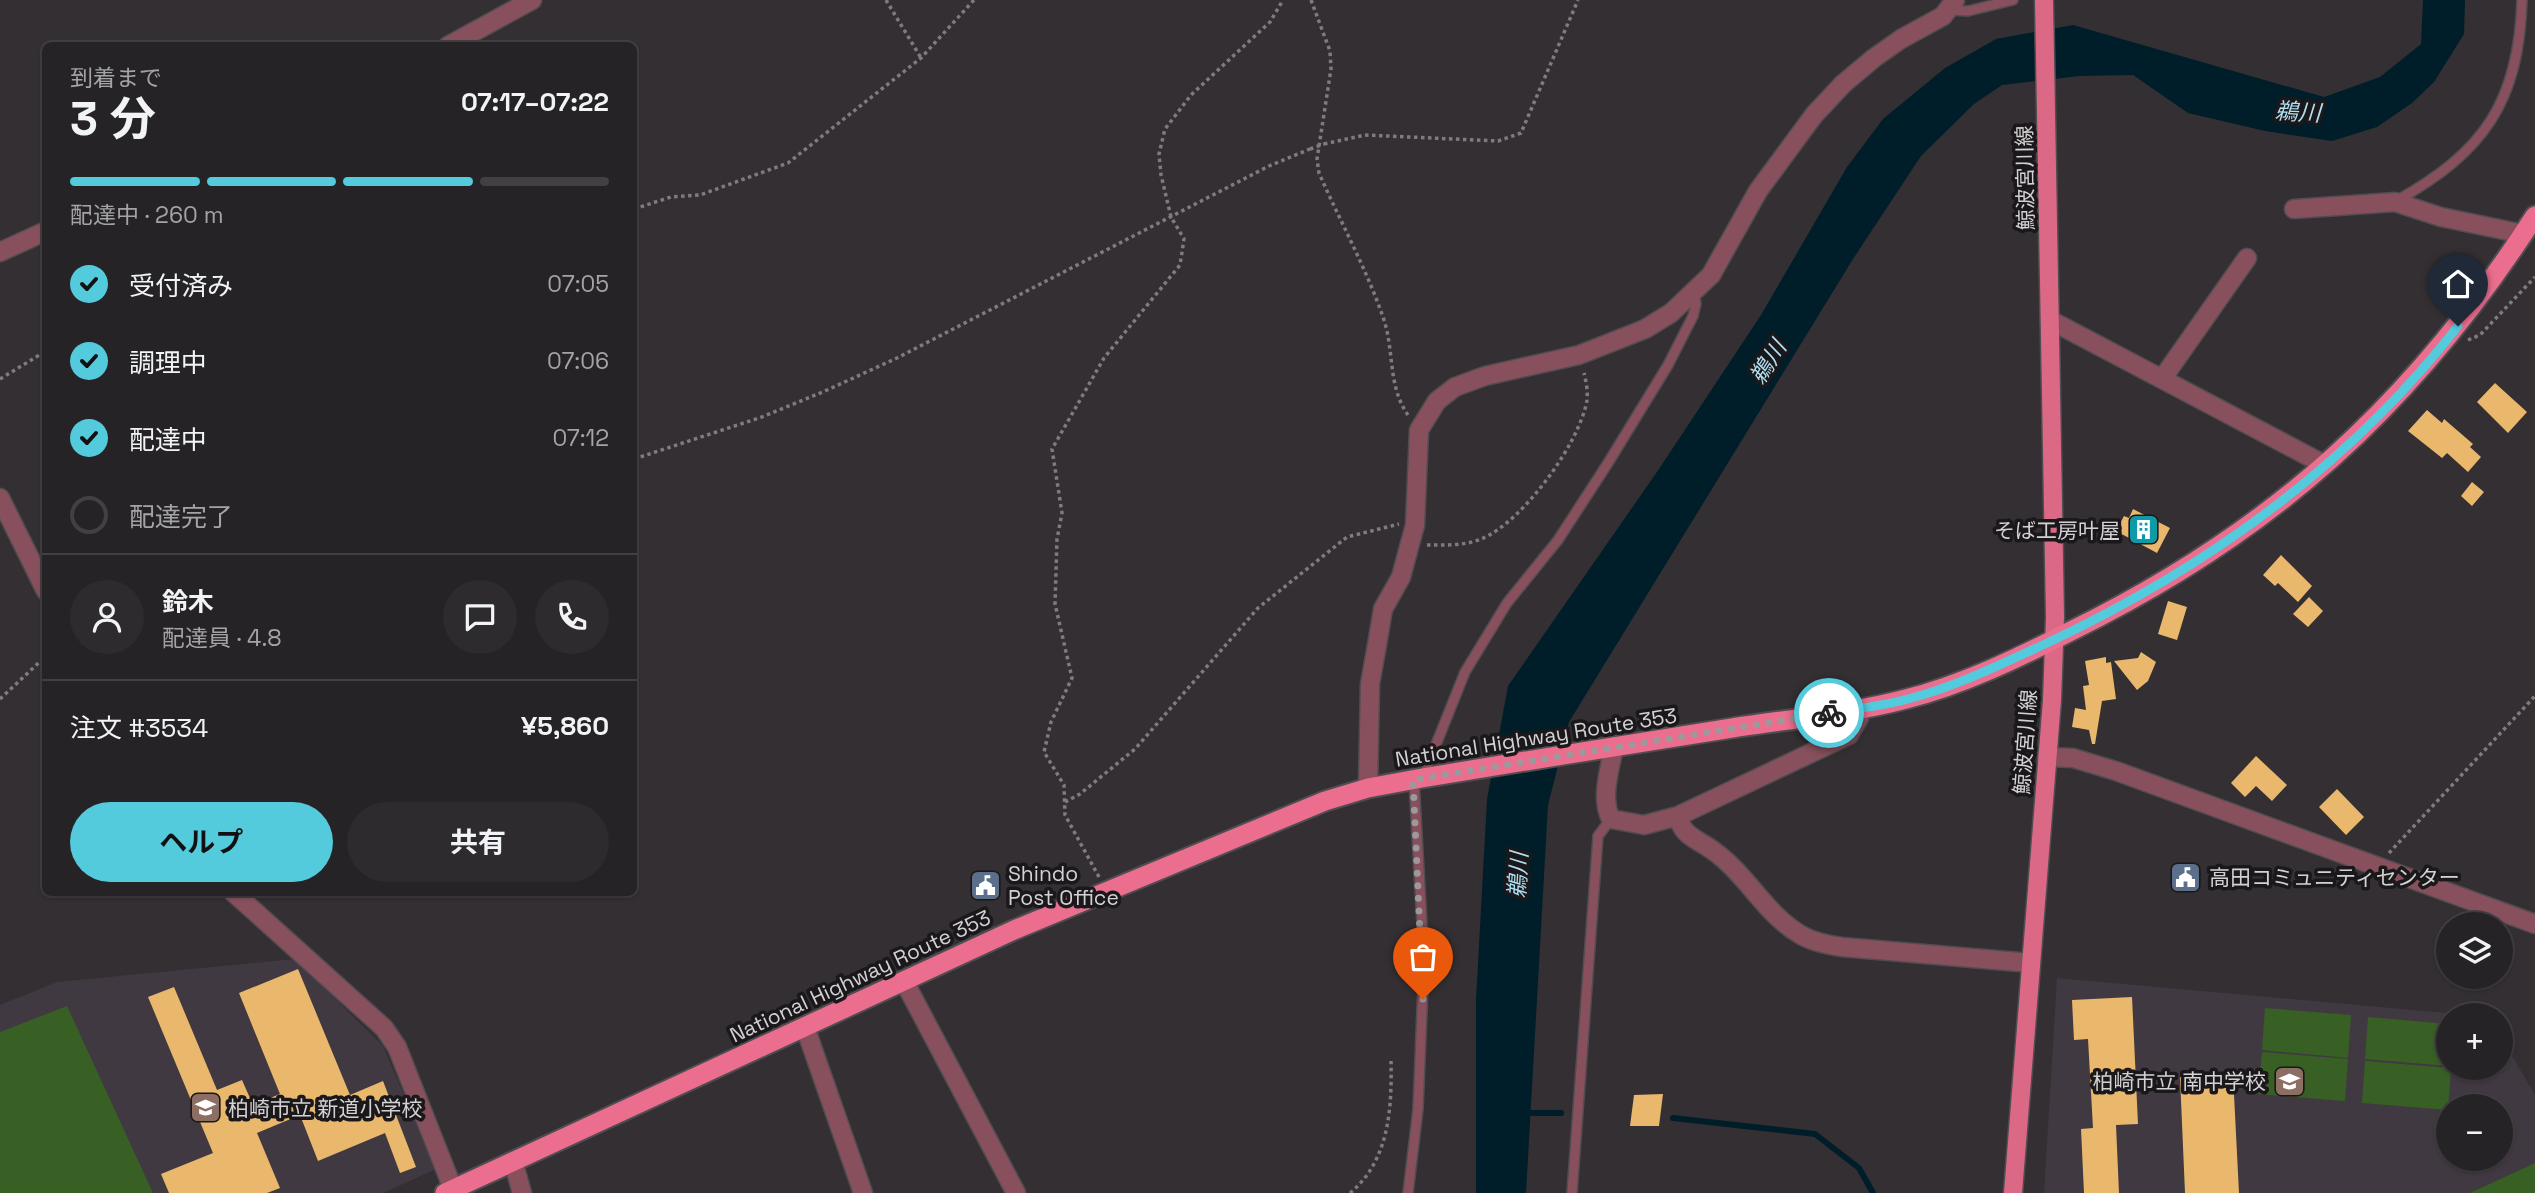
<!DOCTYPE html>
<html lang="ja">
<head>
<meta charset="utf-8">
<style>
	body { margin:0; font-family:"Space Grotesk","Noto Sans JP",sans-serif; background:#2e2b2e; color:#f1f3f6; height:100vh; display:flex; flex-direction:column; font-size:26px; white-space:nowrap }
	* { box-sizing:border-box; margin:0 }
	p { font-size:23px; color:#a4a4a7 }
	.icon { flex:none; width:38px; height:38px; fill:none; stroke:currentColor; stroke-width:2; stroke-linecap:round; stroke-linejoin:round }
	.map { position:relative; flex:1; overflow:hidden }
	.drawer { position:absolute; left:42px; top:42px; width:595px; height:854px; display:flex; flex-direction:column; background:#262326; border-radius:10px; box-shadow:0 2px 5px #0004,0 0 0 2px #424043 }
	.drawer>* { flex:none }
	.buttons { position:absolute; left:2436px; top:912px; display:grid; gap:14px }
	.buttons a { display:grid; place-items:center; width:77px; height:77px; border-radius:50%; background:#262326; box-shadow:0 2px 5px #0004,0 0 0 2px #424043; font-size:35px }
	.pin { position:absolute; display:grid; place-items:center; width:60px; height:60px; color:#fff; margin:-72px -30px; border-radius:50% 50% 50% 0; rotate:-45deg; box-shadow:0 0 7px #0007 }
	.pin .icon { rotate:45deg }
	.courier { position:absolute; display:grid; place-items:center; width:70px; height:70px; margin:-35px; border:5px solid #54cadd; border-radius:50%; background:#fff; color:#222; box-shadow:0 2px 9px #0007 }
	.summary em { font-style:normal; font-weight:700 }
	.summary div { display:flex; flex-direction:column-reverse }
	.summary { display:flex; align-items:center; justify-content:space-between; height:119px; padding:0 28px }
	h1 { font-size:46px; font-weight:700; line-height:52px }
	.bar { display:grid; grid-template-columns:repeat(4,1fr); gap:10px 7px; align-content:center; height:84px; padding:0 28px }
	.bar i { height:9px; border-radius:5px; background:#424043 }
	.bar .on { background:#54cadd }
	.bar p { grid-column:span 4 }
	.line { display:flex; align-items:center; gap:18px; padding:0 28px; border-top:2px solid #424043 }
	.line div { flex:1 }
	.round { display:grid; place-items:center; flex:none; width:74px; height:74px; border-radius:37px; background:#2e2b2e }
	ol { padding:0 28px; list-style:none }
	li { display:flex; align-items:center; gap:21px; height:77px }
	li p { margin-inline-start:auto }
	li .icon { padding:7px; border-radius:50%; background:#54cadd; color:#111; stroke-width:4 }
	li:last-child { color:#a4a4a7 }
	li i { width:38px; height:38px; border:4px solid #424043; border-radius:50% }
	.button { display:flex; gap:14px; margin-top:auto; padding:14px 28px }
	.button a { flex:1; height:80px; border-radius:42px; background:#54cadd; color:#111; font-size:28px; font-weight:700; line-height:80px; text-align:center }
	.button a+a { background:#2e2b2e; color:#f1f3f6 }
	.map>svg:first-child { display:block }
	.built { fill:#413941; fill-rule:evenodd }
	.garden { fill:#385f24 }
	.water { fill:#001e29 }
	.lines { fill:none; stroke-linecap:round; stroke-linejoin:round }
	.stream { stroke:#001e29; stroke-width:6 }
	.building { fill:#eab86c }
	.service-casing { stroke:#504c50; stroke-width:12 }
	.minor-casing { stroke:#504c50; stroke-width:21 }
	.tertiary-casing { stroke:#504c50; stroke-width:21 }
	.primary-casing { stroke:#504c50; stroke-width:21 }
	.trunk-casing { stroke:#504c50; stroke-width:23 }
	.path { stroke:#7f7b7e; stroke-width:3.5; stroke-dasharray:3.5 3.5; stroke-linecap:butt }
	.service { stroke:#88505c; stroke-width:9 }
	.minor { stroke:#88505c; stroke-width:18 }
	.tertiary { stroke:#88505c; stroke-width:18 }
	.primary { stroke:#db6986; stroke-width:18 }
	.trunk { stroke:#eb6e8e; stroke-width:19 }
	.path-bridge { stroke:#7f7b7e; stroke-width:3.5; stroke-dasharray:3.5 3.5; stroke-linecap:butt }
	.done { stroke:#9c989b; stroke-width:7; stroke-dasharray:0 12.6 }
	.route { stroke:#54cadd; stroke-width:9 }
	.labels { text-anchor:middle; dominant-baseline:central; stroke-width:7; stroke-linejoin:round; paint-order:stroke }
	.street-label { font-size:21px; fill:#d4d1d3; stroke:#1a181a }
	.poi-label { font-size:21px; fill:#d4d1d3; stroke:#1a181a; text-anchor:start }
	.water-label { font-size:23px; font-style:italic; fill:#afdff2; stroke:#1a181a }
</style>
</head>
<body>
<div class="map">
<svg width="2535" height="1193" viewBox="0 0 2535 1193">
	<rect width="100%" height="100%" fill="#332f33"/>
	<!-- built -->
	<path class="built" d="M295,959L383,1046L436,1169L383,1193H0V1005L57,982Z
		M2057,978L2469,1015H2448V1068H2501V1037L2535,1095V1193H2044ZM2448,1106H2501V1158H2448Z"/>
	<!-- garden -->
	<path class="garden" d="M67,1006L153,1193H0V1032Z
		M2265,1008L2351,1015L2348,1058L2262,1050Z
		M2368,1017L2448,1024V1066L2365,1059Z
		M2262,1052L2348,1059L2345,1101L2258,1094Z
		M2365,1061L2451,1068L2448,1110L2362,1103Z
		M2535,1163V1193H2470Z"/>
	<!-- water -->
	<path class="water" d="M2423,0H2465L2464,34L2434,82L2412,103L2377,127L2332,141L2265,131L2188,113L2133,75L2080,76L2002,85L1974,104L1921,156L1853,259L1569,722L1548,805L1526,1193H1476V1000L1487,799L1508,686L1659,469L1761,315L1847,167L1883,119L1945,68L1996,39L2073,25L2324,97L2380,77L2421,44Z"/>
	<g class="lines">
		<!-- stream -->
		<path class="stream" d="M1525,1113H1561
			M1673,1118L1815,1134L1859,1168L1873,1193"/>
	</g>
	<!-- building -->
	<path class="building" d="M2495,383L2527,412L2508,433L2477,402Z
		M2427,410L2442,423L2444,419L2473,444L2470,447L2481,457L2468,472L2447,453L2442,458L2408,431Z
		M2472,482L2484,492L2472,506L2461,496Z
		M2133,509L2170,528L2157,553L2116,531L2124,516L2129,518Z
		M2281,555L2312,586L2298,602L2278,583L2275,586L2263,575Z
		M2309,597L2323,611L2308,627L2293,614Z
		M2168,601L2187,607L2177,640L2158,634Z
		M2141,652L2156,662L2148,681L2137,690L2114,661L2138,658Z
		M2106,657V663L2111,662L2116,699L2102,701L2095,744H2092L2089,730L2072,727L2075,708L2086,710L2083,686L2089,685L2085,661Z
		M2256,756L2287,785L2272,801L2256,786L2245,797L2231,783Z
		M2337,789L2364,817L2346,835L2319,807Z
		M298,969L350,1095L383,1081L416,1167L400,1173L385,1133L318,1161L300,1115L257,1133L280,1188L267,1193H169L161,1174L213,1153L148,997L174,987L217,1090L242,1080L253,1105L280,1094L239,993Z
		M2132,997L2138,1124L2116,1125L2119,1193H2084L2081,1129L2093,1128L2088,1039L2074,1040L2072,1000Z
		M2233,1075L2239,1193H2185L2180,1077Z
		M1663,1094L1659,1126H1630L1634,1095Z"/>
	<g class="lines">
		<defs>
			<path id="service" d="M1949,10L1968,11L2013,0
				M2396,201C2484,152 2519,102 2522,0
				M1423,777L1465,672L1507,603L1558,540L1608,463L1668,365L1693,316L1696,304L1694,294
				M1408,1193L1418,1109L1424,961L1414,780
				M1572,1193L1598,836L1611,819"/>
			<path id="minor" d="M2294,209L2395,202L2441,217L2523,234
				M2050,320L2325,465
				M2162,379L2247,258
				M0,498L46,591
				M1614,747C1610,768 1600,799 1611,819L1644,825L1678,816L1849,735L1859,718L1860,708
				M1368,788L1370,684L1377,645L1383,609L1401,577L1415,525L1419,430L1437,401L1455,387L1485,376L1579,355L1645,329L1671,313L1711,275L1758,191L1814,115L1843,84L1874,58L1901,39L1943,16L1955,0
				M1678,816C1682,837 1700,840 1715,852C1747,875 1766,915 1801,935C1813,942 1828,945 1842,947L2031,963
				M233,892L384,1028L397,1047L453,1189
				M904,981L1016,1193
				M805,1027L863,1193
				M513,1161L522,1193"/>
			<path id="tertiary" d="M448,46L532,0
				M0,252L46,231
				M2047,757L2073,758L2116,771L2535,924"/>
			<path id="primary" d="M2013,1193L2052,700L2055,617L2044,0"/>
			<path id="trunk" d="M445,1193L1014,930L1325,801L1368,788L1422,778C1525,761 1629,744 1732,728C1790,719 1849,714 1906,699C1962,685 2018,658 2069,632C2273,532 2412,406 2535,216"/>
		</defs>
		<!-- service casing -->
		<use href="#service" class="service-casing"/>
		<!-- minor casing -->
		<use href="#minor" class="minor-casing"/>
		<!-- tertiary casing -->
		<use href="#tertiary" class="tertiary-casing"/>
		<!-- primary casing -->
		<use href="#primary" class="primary-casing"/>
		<!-- trunk casing -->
		<use href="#trunk" class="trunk-casing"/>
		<!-- path -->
		<path class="path" d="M886,0L921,58
			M1311,0L1330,51L1331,69L1317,159L1319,173C1340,221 1366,268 1383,317C1395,351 1387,385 1408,415
			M1324,144L1365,135L1498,141L1521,133L1578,0
			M634,209L671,197L700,195L788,163L921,58L974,0
			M2468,340L2480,335L2535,277
			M0,379L46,351
			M634,459L762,417L825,391L897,358L1269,166L1310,149
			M1427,545C1445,545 1464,546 1481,539C1522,523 1580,443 1587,400C1588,391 1586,381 1584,373
			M0,699L46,656
			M1065,802L1080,794L1135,749L1258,608L1347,537L1399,524
			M2389,853L2535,696
			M1099,877L1065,815L1064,785L1044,752L1051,722L1072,678L1055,604L1057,539L1062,513L1052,449L1104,358L1180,265L1184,239L1171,217L1161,175L1159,154L1165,129L1191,95L1270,22L1283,0
			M1350,1193C1389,1161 1392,1109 1391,1061"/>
		<!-- service -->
		<use href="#service" class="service"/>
		<!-- minor -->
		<use href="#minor" class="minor"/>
		<!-- tertiary -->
		<use href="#tertiary" class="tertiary"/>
		<!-- primary -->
		<use href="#primary" class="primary"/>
		<!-- trunk -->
		<use href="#trunk" class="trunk"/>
		<!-- path-bridge -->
		<path class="path-bridge" d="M1310,149L1324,144"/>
	</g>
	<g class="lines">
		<!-- done -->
		<path class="done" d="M1423,999L1413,780L1829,713"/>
		<!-- route -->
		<path class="route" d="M1829,713C1855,709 1882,706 1908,699C1955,687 2001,664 2045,644C2205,569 2349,466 2458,326"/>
	</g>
	<!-- icons -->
	<defs>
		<symbol id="building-square" viewBox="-11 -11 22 22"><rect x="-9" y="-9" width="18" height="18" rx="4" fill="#0f9aa8" stroke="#1a181a"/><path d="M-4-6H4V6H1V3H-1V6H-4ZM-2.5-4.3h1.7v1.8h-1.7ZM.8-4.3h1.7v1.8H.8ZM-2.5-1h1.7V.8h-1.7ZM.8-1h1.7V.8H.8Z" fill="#fff"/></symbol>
		<symbol id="civic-square" viewBox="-11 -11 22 22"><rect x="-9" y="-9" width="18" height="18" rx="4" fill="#5c6f8a" stroke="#1a181a"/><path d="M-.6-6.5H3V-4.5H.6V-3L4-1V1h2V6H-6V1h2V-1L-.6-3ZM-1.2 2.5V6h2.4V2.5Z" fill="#fff"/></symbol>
		<symbol id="school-square" viewBox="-11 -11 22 22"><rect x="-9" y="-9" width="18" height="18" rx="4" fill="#8d6e63" stroke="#1a181a"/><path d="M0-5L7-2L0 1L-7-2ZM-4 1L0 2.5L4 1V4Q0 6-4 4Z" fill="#fff"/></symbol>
	</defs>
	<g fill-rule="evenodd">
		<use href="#building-square" x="2126" y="512" width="35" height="35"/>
		<use href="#civic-square" x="2168" y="860" width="35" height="35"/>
		<use href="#civic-square" x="968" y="868" width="35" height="35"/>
		<use href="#school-square" x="2272" y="1064" width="35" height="35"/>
		<use href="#school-square" x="188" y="1090" width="35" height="35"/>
	</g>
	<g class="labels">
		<!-- street labels -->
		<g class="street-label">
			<text transform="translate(2025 178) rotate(-91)">鯨波宮川線</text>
			<text transform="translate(1536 737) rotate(-9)">National Highway Route 353</text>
			<text transform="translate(2025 742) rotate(-86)">鯨波宮川線</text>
			<text transform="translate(860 976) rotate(-25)">National Highway Route 353</text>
		</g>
		<!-- poi labels -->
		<g class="poi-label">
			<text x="2120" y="530" text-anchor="end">そば工房叶屋</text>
			<text x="1008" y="873">Shindo<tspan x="1008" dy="24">Post Office</tspan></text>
			<text x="2209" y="877">高田コミュニティセンター</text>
			<text x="2266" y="1081" text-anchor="end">柏崎市立 南中学校</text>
			<text x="228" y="1108">柏崎市立 新道小学校</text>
		</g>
		<!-- water labels -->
		<g class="water-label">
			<text transform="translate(2298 112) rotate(3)">鵜川</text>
			<text transform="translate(1768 362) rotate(-58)">鵜川</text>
			<text transform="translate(1518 875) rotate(-87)">鵜川</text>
		</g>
	</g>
</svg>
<div class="buttons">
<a><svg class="icon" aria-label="layers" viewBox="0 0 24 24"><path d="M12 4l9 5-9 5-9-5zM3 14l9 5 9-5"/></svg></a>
<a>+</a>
<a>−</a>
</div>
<div class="pin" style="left:1423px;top:999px;background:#ea580c"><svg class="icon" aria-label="bag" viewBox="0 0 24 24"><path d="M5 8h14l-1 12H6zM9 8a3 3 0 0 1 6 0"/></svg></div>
<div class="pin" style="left:2458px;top:326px;background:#1f2937"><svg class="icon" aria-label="home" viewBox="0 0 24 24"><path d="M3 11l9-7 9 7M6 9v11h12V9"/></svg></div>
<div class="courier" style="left:1829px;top:713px"><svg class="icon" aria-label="bike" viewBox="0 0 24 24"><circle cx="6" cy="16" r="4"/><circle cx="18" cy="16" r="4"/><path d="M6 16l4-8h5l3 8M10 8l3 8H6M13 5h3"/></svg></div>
<section class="drawer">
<div class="summary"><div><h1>3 分</h1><p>到着まで</p></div><em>07:17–07:22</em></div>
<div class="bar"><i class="on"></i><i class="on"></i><i class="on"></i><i></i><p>配達中 · 260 m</p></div>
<ol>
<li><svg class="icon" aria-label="check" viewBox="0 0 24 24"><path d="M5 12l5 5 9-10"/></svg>受付済み<p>07:05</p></li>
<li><svg class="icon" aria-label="check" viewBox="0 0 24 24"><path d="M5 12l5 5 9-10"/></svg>調理中<p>07:06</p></li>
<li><svg class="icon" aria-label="check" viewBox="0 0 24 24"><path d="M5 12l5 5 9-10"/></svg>配達中<p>07:12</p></li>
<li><i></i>配達完了</li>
</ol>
<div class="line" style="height:126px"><a class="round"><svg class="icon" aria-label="person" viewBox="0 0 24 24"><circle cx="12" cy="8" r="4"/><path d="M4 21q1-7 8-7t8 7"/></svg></a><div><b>鈴木</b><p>配達員 · 4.8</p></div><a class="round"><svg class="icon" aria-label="chat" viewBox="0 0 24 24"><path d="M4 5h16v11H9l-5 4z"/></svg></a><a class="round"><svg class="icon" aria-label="phone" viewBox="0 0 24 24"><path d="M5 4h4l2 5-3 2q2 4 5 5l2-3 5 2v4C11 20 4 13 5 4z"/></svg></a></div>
<div class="line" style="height:91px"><div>注文 #3534</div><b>¥5,860</b></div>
<div class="button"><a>ヘルプ</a><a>共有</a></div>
</section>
</div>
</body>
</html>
